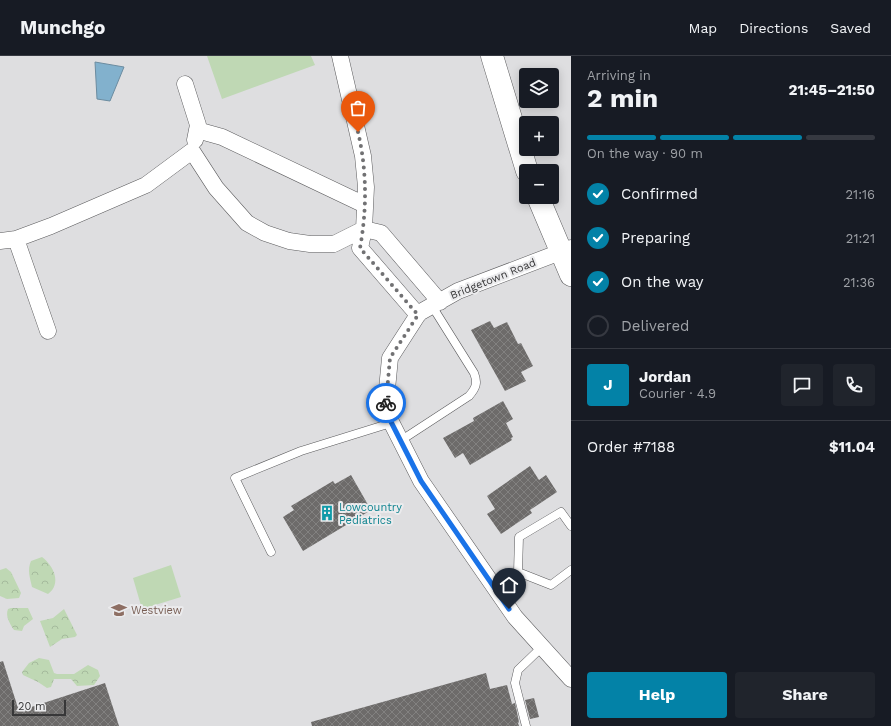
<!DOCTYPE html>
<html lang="en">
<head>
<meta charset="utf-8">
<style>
	body { margin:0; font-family:"Work Sans",sans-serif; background:#20242c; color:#f1f3f6; height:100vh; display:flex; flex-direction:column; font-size:15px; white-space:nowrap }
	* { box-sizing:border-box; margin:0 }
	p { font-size:13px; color:#9ea1a6 }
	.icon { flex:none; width:22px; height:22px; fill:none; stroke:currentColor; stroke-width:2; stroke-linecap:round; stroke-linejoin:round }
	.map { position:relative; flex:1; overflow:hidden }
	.drawer { display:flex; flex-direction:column; background:#171b24; width:320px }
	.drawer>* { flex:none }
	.fabs { position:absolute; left:519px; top:12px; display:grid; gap:8px }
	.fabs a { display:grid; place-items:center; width:40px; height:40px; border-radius:4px; background:#171b24; box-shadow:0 2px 10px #0003; font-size:20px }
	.scale { position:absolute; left:12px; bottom:10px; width:54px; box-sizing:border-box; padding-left:4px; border:2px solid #373738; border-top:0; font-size:11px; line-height:14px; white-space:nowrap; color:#373738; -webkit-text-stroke:3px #ebebed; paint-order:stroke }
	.pin { position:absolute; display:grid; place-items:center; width:34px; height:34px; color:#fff; margin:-41px -17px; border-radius:50% 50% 50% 0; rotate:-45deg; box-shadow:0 0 4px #0007 }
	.pin .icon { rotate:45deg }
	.courier { position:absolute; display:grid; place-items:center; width:40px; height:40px; margin:-20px; border:3px solid #1a73e8; border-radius:50%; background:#fff; color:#222; box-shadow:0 1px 5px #0007 }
	.headline em { font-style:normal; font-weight:700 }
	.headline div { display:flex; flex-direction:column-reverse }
	.headline { display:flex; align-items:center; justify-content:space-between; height:68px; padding:0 16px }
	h1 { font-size:26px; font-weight:700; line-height:30px }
	.bar { display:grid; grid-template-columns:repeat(4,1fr); gap:6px 4px; align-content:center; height:48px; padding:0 16px }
	.bar i { height:5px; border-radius:3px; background:#363941 }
	.bar .selected { background:#0382a7 }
	.bar p { grid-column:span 4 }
	.line { display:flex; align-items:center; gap:10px; padding:0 16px; border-top:1px solid #363941 }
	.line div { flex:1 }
	.round { display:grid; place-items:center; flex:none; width:42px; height:42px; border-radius:4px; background:#20242c }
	ol { padding:0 16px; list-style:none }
	li { display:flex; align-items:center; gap:12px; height:44px }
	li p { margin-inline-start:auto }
	li .icon { padding:4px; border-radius:50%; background:#0382a7; color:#fff; stroke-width:4 }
	li:last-child { color:#9ea1a6 }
	li i { width:22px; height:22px; border:2px solid #363941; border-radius:50% }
	.button { display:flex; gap:8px; margin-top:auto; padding:8px 16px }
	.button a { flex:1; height:46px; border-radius:4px; background:#0382a7; color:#fff; font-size:16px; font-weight:700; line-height:46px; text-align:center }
	.button a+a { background:#20242c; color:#f1f3f6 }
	header { display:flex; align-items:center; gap:24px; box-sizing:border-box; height:56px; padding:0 20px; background:#171b24; border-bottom:1px solid #363941 }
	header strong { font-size:19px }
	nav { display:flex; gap:22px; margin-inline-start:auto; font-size:14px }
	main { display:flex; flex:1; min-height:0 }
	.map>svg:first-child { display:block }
	.park { fill:url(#park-crowns) }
	.pitch { fill:#bfd8b4 }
	.water { fill:#82b1cd; stroke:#6c8ca0 }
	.building { fill:url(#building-cross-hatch) }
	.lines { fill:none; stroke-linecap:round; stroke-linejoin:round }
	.lane-casing { stroke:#5b5b5d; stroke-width:9 }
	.street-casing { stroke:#5b5b5d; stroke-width:17 }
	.secondary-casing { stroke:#5b5b5d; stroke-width:23 }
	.lane { stroke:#fff; stroke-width:8 }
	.street { stroke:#fff; stroke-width:16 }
	.secondary { stroke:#fff; stroke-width:22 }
	.done { stroke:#717173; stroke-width:4; stroke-dasharray:0 7.2 }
	.route { stroke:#1a73e8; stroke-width:5 }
	.labels { text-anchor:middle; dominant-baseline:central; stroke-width:4; stroke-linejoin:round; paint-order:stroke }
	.street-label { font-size:11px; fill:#373738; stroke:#ebebed }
	.culture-label { font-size:11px; fill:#0d838f; stroke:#ebebed; text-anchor:start }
	.education-label { font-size:11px; fill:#785e54; stroke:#ebebed; text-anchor:start }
</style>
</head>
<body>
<header>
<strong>Munchgo</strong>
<nav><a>Map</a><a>Directions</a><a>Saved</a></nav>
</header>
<main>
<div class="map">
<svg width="571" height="670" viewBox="0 0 571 670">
	<defs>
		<pattern id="park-crowns" width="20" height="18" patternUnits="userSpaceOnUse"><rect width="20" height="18" fill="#bfd8b4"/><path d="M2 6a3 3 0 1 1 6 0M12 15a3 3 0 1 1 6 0" fill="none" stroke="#a5ba9c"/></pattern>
		<pattern id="building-cross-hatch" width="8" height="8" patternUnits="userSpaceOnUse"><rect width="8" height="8" fill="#6d6b6a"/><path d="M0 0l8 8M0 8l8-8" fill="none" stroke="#828180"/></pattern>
	</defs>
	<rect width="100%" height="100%" fill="#dedee0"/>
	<!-- park -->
	<path class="park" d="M42,501C54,510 62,528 48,538L32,531C30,522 27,514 31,505Z
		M6,512L11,516L21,537L19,542L7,543L0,540V514Z
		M11,552H28L33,563L24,570L22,575L14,574C10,568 5,560 8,553Z
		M64,553L77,579L75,581L62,583L50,591L40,565L53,562Z
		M39,602L49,604L54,617L57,618H74L88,609L98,614L100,620L94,629L77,630L71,623H54L51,631L47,632L38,626L23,619L22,616L29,607Z"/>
	<!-- pitch -->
	<path class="pitch" d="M207,0H311L315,9L222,43Z
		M171,509L181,541L142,553L133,522Z"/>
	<!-- water -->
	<path class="water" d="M95,6L124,11L110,45L97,43Z"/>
	<!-- building -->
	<path class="building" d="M490,265L494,272L507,266L518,288L521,287L533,310L521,316L526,325L505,335L471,274Z
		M503,345L513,363L506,367L513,381L511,382L512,384L470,409L463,397L455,402L443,382L474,365L473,362Z
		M530,410L539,424L546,419L557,436L530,454L532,457L501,478L487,458L495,453L487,440Z
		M351,419L371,454L303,495L283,461L294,454L291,450L333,425L335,428Z
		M3,605L19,655L105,627L119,670H0V606Z
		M486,617L490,633L507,629L512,648L515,647L519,666L518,667L519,670H312L311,666Z
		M534,642L539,661L530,663L525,644Z"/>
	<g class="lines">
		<defs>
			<path id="lane" d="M400,385L469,340C476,332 478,327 474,317L432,250
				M271,496L235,422L301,395L391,367
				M518,516L551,529L571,514
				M497,535L518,516L519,481L561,456L571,470
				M526,670L515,627L518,614L542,591"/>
			<path id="street" d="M185,28L198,69L195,84
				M197,74L222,81L365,149
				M16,183L48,275
				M0,185L16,183L51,170L146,129L192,95L216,132L247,167L265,177L289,185L310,188H334L364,173L366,131L363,100L340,0
				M571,192L458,235L419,257L390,302L385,354L421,425L515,561L571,623
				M418,259L360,192L364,173L381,177L440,246"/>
			<path id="secondary" d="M492,0L527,115
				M538,141L571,219"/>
		</defs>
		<!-- lane casing -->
		<use href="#lane" class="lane-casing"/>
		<!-- street casing -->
		<use href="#street" class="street-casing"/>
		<!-- secondary casing -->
		<use href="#secondary" class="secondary-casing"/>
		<!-- lane -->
		<use href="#lane" class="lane"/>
		<!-- street -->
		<use href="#street" class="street"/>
		<!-- secondary -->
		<use href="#secondary" class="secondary"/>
	</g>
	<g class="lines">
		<!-- done -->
		<path class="done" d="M358,76C367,115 367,153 360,192L418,259L390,302L386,347"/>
		<!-- route -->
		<path class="route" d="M386,347L385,354L421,425L509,553"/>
	</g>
	<!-- icons -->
	<defs>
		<symbol id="building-bare" viewBox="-9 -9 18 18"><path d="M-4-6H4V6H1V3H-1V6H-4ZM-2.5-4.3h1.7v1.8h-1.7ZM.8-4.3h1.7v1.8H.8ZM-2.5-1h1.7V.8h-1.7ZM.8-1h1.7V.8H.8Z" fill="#0f9aa8" stroke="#ebebed" stroke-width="2.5" paint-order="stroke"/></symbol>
		<symbol id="school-bare" viewBox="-9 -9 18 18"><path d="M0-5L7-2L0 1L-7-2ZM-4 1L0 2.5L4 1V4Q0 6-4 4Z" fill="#8d6e63" stroke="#ebebed" stroke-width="2.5" paint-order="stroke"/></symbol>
	</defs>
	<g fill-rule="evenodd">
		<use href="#building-bare" x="316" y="446" width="22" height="22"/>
		<use href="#school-bare" x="108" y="543" width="22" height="22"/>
	</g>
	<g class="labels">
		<!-- street labels -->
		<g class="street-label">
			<text transform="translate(493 223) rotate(-22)">Bridgetown Road</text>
		</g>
		<!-- culture labels -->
		<g class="culture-label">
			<text x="339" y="451">Lowcountry<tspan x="339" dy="13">Pediatrics</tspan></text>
		</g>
		<!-- education labels -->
		<g class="education-label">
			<text x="131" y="554">Westview</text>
		</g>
	</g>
</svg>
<div class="fabs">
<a><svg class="icon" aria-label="layers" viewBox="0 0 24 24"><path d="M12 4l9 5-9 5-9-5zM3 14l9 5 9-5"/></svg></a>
<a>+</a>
<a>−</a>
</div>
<div class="scale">20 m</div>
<div class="pin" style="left:358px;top:76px;background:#ea580c"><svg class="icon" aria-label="bag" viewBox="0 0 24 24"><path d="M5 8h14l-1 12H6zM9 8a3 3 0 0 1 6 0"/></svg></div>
<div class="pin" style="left:509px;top:553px;background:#1f2937"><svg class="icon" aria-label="home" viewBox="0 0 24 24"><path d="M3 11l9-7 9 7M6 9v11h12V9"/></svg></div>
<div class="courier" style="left:386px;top:347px"><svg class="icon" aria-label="bike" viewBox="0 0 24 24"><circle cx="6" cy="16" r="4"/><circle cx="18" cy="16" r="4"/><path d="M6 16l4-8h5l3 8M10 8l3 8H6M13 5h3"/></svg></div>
</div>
<section class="drawer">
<div class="headline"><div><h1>2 min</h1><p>Arriving in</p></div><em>21:45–21:50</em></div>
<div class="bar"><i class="selected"></i><i class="selected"></i><i class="selected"></i><i></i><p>On the way · 90 m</p></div>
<ol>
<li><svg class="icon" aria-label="check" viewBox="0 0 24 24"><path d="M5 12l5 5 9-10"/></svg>Confirmed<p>21:16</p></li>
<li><svg class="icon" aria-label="check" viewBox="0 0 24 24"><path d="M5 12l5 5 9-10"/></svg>Preparing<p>21:21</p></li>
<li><svg class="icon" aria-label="check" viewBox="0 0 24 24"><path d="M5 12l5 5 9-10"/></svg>On the way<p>21:36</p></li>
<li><i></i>Delivered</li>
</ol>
<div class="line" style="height:72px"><b class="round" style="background:#0382a7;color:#fff">J</b><div><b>Jordan</b><p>Courier · 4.9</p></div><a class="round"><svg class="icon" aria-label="chat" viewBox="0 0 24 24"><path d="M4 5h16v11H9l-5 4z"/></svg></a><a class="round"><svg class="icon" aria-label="phone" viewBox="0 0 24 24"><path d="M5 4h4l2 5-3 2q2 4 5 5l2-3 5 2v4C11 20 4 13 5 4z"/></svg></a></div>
<div class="line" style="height:52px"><div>Order #7188</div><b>$11.04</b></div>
<div class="button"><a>Help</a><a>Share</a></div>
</section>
</main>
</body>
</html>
